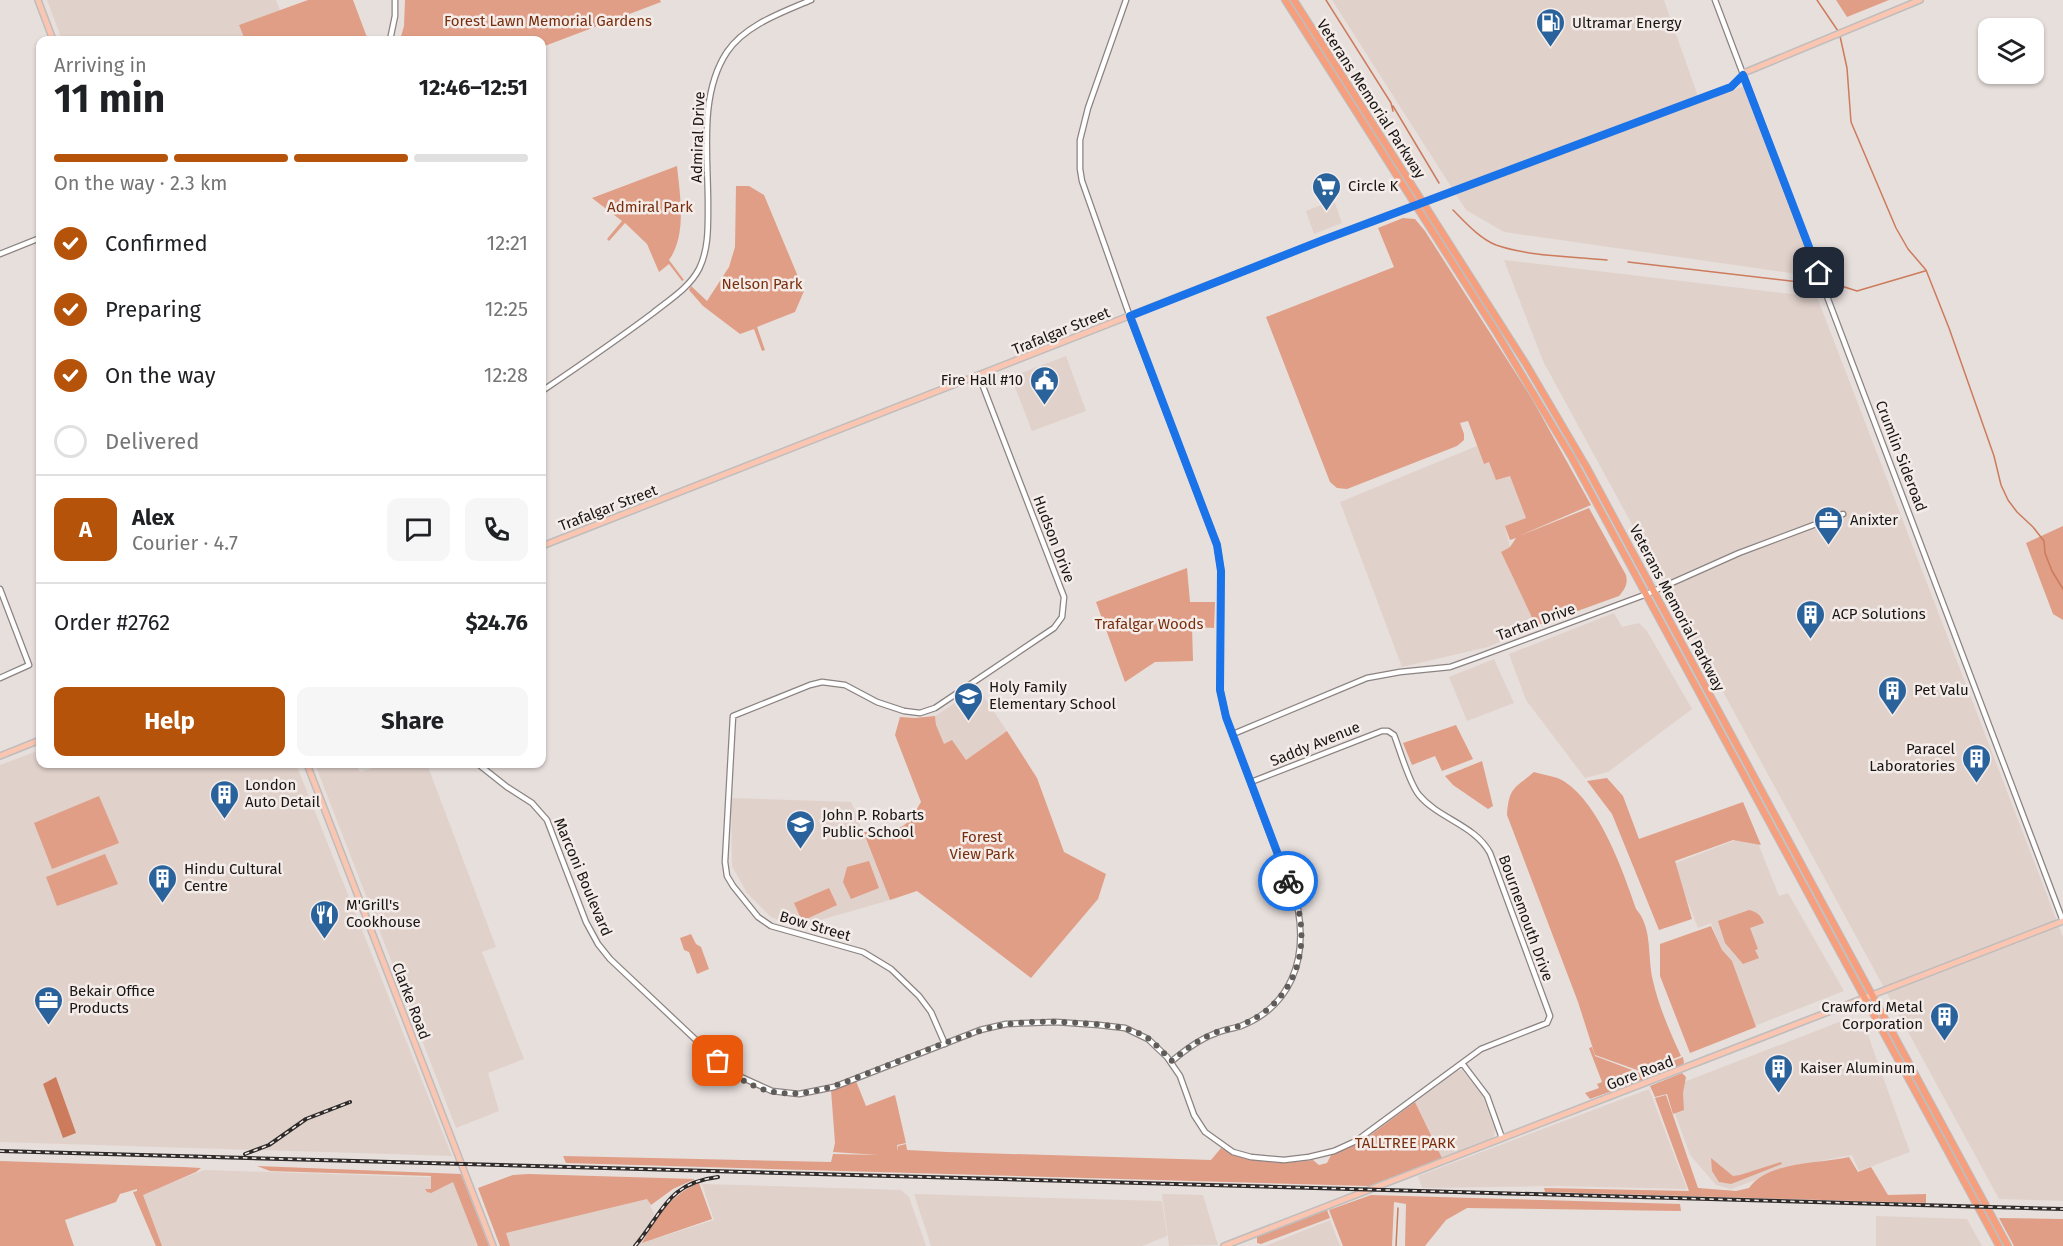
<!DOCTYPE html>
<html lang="en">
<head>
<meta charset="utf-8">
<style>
	body { margin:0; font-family:"Fira Sans",sans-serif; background:#f6f6f6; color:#202124; height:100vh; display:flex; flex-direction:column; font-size:22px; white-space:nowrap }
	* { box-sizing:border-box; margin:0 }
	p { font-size:20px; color:#757577 }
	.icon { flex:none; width:33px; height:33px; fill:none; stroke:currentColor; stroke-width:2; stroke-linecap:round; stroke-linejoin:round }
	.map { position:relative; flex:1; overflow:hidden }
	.sheet { position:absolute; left:36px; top:36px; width:510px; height:732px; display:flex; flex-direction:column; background:#fff; border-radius:12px; box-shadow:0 2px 4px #0004 }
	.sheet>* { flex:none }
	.fabs { position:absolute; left:1978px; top:18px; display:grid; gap:12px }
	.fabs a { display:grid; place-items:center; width:66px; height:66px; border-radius:12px; background:#fff; box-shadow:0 2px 4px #0004; font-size:30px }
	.pin { position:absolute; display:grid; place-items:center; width:51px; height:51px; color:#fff; margin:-26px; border-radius:12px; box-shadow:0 3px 9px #0006 }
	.courier { position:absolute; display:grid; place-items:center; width:60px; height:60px; margin:-30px; border:4px solid #1a73e8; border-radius:50%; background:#fff; color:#222; box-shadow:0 2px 8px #0007 }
	.summary em { font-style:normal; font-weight:700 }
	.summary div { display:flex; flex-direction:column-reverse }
	.summary { display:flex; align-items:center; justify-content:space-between; height:102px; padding:0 18px }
	h1 { font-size:39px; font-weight:700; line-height:45px }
	.bar { display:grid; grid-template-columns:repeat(4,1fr); gap:9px 6px; align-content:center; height:72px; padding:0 18px }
	.bar i { height:8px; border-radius:4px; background:#e0e0e0 }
	.bar .active { background:#b45309 }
	.bar p { grid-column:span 4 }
	.line { display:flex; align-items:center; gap:15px; padding:0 18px; border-top:2px solid #e0e0e0 }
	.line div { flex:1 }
	.round { display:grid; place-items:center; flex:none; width:63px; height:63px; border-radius:12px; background:#f6f6f6 }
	ol { padding:0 18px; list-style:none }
	li { display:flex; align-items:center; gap:18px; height:66px }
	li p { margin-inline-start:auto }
	li .icon { padding:6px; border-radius:50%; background:#b45309; color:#fff; stroke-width:4 }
	li:last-child { color:#757577 }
	li i { width:33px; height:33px; border:3px solid #e0e0e0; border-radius:50% }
	.primary-button { display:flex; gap:12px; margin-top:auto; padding:12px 18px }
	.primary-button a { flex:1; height:69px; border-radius:12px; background:#b45309; color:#fff; font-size:24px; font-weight:700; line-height:69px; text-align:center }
	.primary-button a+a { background:#f6f6f6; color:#202124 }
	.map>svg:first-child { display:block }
	.built { fill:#e1d1cb }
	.green { fill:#e09e86 }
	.water { fill:#cc7b5c }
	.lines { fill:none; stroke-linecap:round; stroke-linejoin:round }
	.stream { stroke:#cc7b5c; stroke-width:1.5 }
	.minor-casing { stroke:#8b8381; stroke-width:7 }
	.major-casing { stroke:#bebdbd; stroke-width:8 }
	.highway-casing { stroke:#bebdbd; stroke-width:8 }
	.minor { stroke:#fff; stroke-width:4.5 }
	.major { stroke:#fac5b1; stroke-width:5 }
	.highway { stroke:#f79e7d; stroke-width:6 }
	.rail-casing { stroke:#2e2b2a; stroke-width:4 }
	.rail { stroke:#f4ece9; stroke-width:1.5; stroke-dasharray:4.5; stroke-linecap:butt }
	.done { stroke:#605c5a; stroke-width:6; stroke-dasharray:0 10.8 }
	.route { stroke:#1a73e8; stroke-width:8 }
	.labels { text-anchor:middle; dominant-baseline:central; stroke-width:5; stroke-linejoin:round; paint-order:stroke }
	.park-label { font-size:15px; fill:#792e0d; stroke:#f4ece9 }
	.poi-label { font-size:15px; fill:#181514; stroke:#f4ece9; text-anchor:start }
	.street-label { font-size:15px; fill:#181514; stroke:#f4ece9 }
</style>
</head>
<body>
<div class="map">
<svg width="2063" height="1246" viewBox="0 0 2063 1246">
	<rect width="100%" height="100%" fill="#e7dfdc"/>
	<!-- built -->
	<path class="built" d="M47,0H276L280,10L239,25L245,40H62Z
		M1332,0H1664L1700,102L1745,86L1818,277L1504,232L1466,210Z
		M1334,200L1342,223L1314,234L1306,211Z
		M1504,260L1817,297L2063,937V1201L1999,1199L1543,361Z
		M1066,356L1086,411L1032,431L1011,377Z
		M1477,446L1484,463L1489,462L1510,475L1526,518L1505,526L1510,547L1501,552L1536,626L1488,647L1402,667L1340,502Z
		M1614,613L1622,627L1639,623L1647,631L1692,709L1608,772L1585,778L1526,700L1509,654Z
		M1494,659L1514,703L1467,721L1449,677Z
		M978,688L1007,731L966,760L944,745L936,725L935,716Z
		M40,750V764H296L452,1156L0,1142V765Z
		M315,764H356L360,772L386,764H427L496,947L482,952L524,1059L488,1073L499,1111L456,1128Z
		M731,798L851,802L890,900L796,927L771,917L747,893L732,866Z
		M1754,833L1779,896L1788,893L1844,991L1752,1027L1711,923L1698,928L1673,864Z
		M1852,1017L1868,1035L1910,1152L1859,1171L1852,1155L1794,1166L1731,1189L1716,1185L1690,1155L1666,1089Z
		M1462,1070L1482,1095L1495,1130L1494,1135L1493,1138L1442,1158L1415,1102L1456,1071Z
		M1649,1089L1687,1189L1557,1186L1422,1188L1418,1176Z
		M204,1170L452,1178L478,1246H159L140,1195Z
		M702,1184L901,1190L909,1197L926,1246H506L505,1233L647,1198L654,1214L642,1243L714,1220Z
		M914,1194L1162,1201L1167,1236L1142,1246H931Z
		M1162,1194L1203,1195L1218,1245L1169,1246Z
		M1876,1216L1967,1219L1982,1246H1876Z
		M1330,1220L1340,1246H1265Z"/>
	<!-- green -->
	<path class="green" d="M308,0H353L368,40H245L239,25Z
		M405,0H660L661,2L542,47V40H400L404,26Z
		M1836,0H1889L1847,17Z
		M677,166C680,195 687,235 669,260L684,280L682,281L669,264L659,272L647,244L625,223L609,241L607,239L622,221L592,198Z
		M736,186H749L764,195L804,291L795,312L757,327L765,350L762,351L754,329L740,334L703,306L689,290L691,286L707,301L729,267L735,247Z
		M1403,218L1415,219L1425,231L1531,397L1591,505L1519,536L1589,508L1626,575C1628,584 1625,589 1619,596L1536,626L1501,552L1510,547L1516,538L1510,540L1505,526L1526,518L1510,476L1496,480L1489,462L1484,464L1468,421L1460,423L1464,434V440L1457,446L1347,489L1337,488L1330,482L1266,317L1394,267L1378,228Z
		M2063,526V620L2053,614L2026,543Z
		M1187,568L1190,602H1215L1214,628L1192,627L1193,661L1155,662L1125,682L1096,602Z
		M935,716L936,725L944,744L952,740L966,760L1007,731L1037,778L1064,852L1106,874L1098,899L1031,978L917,891L890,900L863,831C878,836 899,832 910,820C914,815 917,808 921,802L895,735L900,717L915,718Z
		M1456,725L1473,759L1442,771L1435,756L1412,765L1403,743Z
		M1482,761L1493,806L1488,809L1453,785L1445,776Z
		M1534,772C1543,775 1557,776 1565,782C1600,805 1623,871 1636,909C1653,928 1647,957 1653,981C1659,1007 1670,1032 1681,1056L1640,1071L1595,1055L1578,1002L1507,815C1509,787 1514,789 1534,772Z
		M1607,778L1623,796L1639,839L1743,802L1761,845L1733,840L1675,861L1692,919L1659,930L1612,814L1587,781Z
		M99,796L119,843L52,869L34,823Z
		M105,854L118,884L57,906L46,877Z
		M869,861L879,888L851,899L843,882L847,867Z
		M829,888L837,905L802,921L794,903Z
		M1749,910C1757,912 1761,915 1764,923L1750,928L1758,949L1755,950L1759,958L1743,964L1725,943L1718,921Z
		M1711,926L1722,950L1732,961L1756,1027L1690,1053L1660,976V944Z
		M691,934L696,944L701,947L709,969L697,974L689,952L684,950L680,938Z
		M1592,1047L1595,1056L1640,1073L1683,1057L1684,1063L1681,1066L1590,1099L1585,1093L1599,1088L1597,1084L1602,1082L1589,1048Z
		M1682,1073L1686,1077L1683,1093L1684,1110L1673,1114L1667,1094L1655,1097L1650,1086Z
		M856,1081L866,1106L895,1095L906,1143L897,1145L898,1151V1146L906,1144L907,1150L947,1152L1211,1160L1221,1148C1250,1163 1281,1165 1313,1160L1319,1165L1327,1163L1331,1155L1361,1142L1415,1102L1442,1158L1372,1186H1367L566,1163L563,1156L831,1162L833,1154L879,1155L833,1152L835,1143L831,1090Z
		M1666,1095L1698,1188L1736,1191L1749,1188C1768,1161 1819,1164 1849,1157L1858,1172L1871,1167L1888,1195L1926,1194V1203L1545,1192L1544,1188L1689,1191L1655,1098Z
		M1711,1158L1733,1176L1740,1175L1781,1162L1782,1164L1731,1184L1719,1182L1712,1171Z
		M0,1161L183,1167L201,1168L196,1172L143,1195L162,1246H156L133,1192L137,1191V1189L120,1194L116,1202L65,1220L74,1246H0Z
		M257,1166L461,1174L489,1246H478L453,1182L431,1193L427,1192L425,1189H431V1176L270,1171Z
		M528,1174L695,1179L673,1189L651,1205L647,1199L506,1233L510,1246H500L478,1188L513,1175Z
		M699,1183L712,1219L642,1243C656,1218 671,1194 699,1183Z
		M1371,1195L1680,1204L1681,1211L1467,1208L1446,1220L1425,1246H1405L1406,1204L1394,1202L1392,1246H1343L1329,1210Z
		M1327,1210L1330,1218L1261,1244L1257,1243V1237Z
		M1999,1218L2063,1219V1246H2014Z"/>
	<!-- water -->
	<path class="water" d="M56,1077L76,1133L63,1138L43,1084Z"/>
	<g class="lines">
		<!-- stream -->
		<path class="stream" d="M1326,0L1391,103L1393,111
			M1817,0L1838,31
			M1840,36L1847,68L1851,122L1896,228L1908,249L1926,270L1949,328L1994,456L2001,485L2008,500L2017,512L2033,527L2044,541L2045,553L2052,571L2063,589
			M1393,106L1439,183
			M1453,210C1465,222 1480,239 1496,245C1531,257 1571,256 1607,260
			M1628,262L1816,284L1832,283L1857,291L1925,271
			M1396,1246L1398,1208"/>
		<defs>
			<path id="minor" d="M1126,0L1088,108L1080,140V169L1082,181L1130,317L1217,545L1221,571L1220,690L1226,717L1298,909C1307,960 1291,1006 1241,1026C1232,1029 1222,1030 1214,1034C1198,1040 1185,1050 1172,1061
				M1715,0L2063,921
				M390,40L395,16V0
				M0,254L40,238
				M542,391C579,366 617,340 653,313C669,300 689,288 699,269C709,249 708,225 708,203C708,154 699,94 727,52C745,25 783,12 811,0
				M0,589L29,665L0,678
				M1233,734L1367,678L1400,672L1450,667L1478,657L1647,594L1739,553L1843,514
				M478,764L507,787L532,803L547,820L586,922L598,944L610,959L730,1072L772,1091L799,1094L834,1087L980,1030L1006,1024L1056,1022L1099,1025L1125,1028L1148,1039L1167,1057L1180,1076L1194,1115L1205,1132L1233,1152L1251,1157L1284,1160L1309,1157L1334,1151L1356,1141L1481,1049L1547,1023L1550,1016L1490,853C1475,825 1439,819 1419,795C1409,783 1400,750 1394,735L1388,731H1382L1251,782
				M945,1044L931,1012L919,996L891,969L863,952L771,926L758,917L733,886L727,876L725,862L733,716L810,685L822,682L845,685L877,702L904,711L920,713L935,708L1054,628L1062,617L1064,597L979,376
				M1462,1063L1487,1096L1502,1138"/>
			<path id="major" d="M38,0L53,40
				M542,546L1323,240L1731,87L1746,72L1920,0
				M0,756L40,740
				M307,764L493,1246
				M1224,1246L2063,921"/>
			<path id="highway" d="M1285,0L1495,330L1572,458L1999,1246
				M1294,0L1526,364L1586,466L2008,1246"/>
		</defs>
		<!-- minor casing -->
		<use href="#minor" class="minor-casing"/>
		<!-- major casing -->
		<use href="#major" class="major-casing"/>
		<!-- highway casing -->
		<use href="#highway" class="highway-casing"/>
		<!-- minor -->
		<use href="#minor" class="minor"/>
		<!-- major -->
		<use href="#major" class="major"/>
		<!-- highway -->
		<use href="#highway" class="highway"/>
		<defs>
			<path id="rail" d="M0,1151L2063,1209
				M245,1154L269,1145L306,1119L350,1102
				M635,1246C663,1213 667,1183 718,1177"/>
		</defs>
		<!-- rail casing -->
		<use href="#rail" class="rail-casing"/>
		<!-- rail -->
		<use href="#rail" class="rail"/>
	</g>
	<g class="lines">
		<!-- done -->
		<path class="done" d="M718,1061C775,1115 824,1091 886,1066C917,1054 948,1041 980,1031C1012,1020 1045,1021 1079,1023C1102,1025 1129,1025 1149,1039C1157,1045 1164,1054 1172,1061C1185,1050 1198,1040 1214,1033C1223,1030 1233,1029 1241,1025C1288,1006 1309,961 1299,912C1297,901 1291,891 1288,881"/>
		<!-- route -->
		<path class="route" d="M1288,881L1226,717L1220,690L1221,571L1217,545L1130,316L1323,240L1731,87L1743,75L1819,273"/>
	</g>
	<!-- icons -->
	<defs>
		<symbol id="fuel-pin" viewBox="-11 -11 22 30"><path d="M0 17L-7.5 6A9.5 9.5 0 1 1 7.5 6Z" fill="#2a629b" stroke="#f4ece9"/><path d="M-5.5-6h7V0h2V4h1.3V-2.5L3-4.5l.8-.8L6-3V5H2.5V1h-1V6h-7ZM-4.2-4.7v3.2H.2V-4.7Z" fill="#fff"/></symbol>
		<symbol id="supermarket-pin" viewBox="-11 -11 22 30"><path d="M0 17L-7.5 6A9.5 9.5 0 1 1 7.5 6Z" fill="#2a629b" stroke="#f4ece9"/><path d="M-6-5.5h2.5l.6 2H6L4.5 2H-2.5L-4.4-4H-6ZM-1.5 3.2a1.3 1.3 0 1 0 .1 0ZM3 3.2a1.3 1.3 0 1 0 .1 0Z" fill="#fff"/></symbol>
		<symbol id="civic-pin" viewBox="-11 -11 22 30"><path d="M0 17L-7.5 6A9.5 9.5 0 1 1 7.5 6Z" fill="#2a629b" stroke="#f4ece9"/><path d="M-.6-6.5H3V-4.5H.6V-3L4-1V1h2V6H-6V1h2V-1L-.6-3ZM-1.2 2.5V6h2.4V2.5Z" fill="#fff"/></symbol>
		<symbol id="office-pin" viewBox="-11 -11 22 30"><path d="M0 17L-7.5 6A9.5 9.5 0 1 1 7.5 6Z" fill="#2a629b" stroke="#f4ece9"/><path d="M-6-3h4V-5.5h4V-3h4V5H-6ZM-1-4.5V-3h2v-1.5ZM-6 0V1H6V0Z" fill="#fff"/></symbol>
		<symbol id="building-pin" viewBox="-11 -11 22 30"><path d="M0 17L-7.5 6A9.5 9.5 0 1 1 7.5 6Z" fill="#2a629b" stroke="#f4ece9"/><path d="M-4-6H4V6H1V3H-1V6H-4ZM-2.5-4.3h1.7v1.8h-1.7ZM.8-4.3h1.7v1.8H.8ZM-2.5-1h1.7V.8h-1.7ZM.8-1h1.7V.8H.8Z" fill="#fff"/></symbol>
		<symbol id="school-pin" viewBox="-11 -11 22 30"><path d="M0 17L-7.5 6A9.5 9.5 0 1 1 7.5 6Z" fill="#2a629b" stroke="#f4ece9"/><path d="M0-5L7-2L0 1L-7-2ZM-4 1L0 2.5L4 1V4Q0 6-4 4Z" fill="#fff"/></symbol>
		<symbol id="restaurant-pin" viewBox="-11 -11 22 30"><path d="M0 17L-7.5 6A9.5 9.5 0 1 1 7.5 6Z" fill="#2a629b" stroke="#f4ece9"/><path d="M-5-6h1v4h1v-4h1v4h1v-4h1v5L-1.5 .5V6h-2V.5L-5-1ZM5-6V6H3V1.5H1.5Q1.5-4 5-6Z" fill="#fff"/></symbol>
	</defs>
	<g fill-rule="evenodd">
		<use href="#fuel-pin" x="1534" y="6" width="33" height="45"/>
		<use href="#supermarket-pin" x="1310" y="170" width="33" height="45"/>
		<use href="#civic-pin" x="1028" y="364" width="33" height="45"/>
		<use href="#office-pin" x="1812" y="504" width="33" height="45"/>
		<use href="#building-pin" x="1794" y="598" width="33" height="45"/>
		<use href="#building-pin" x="1876" y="674" width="33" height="45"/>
		<use href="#school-pin" x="952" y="680" width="33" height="45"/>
		<use href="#building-pin" x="1960" y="742" width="33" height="45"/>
		<use href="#building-pin" x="208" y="778" width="33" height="45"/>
		<use href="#school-pin" x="784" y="808" width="33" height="45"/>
		<use href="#building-pin" x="146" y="862" width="33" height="45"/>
		<use href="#restaurant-pin" x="308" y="898" width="33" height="45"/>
		<use href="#office-pin" x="32" y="984" width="33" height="45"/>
		<use href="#building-pin" x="1928" y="1000" width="33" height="45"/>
		<use href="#building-pin" x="1762" y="1052" width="33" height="45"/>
	</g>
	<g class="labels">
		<!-- park labels -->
		<g class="park-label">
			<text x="548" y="21">Forest Lawn Memorial Gardens</text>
			<text x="650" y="207">Admiral Park</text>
			<text x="762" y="284">Nelson Park</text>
			<text x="1149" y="624">Trafalgar Woods</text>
			<text x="982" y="837">Forest<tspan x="982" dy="17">View Park</tspan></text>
			<text x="1405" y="1143">TALLTREE PARK</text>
		</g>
		<!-- poi labels -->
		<g class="poi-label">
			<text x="1572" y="23">Ultramar Energy</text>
			<text x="1348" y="186">Circle K</text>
			<text x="1023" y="380" text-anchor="end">Fire Hall #10</text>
			<text x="1850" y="520">Anixter</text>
			<text x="1832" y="614">ACP Solutions</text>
			<text x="989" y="687">Holy Family<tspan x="989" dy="17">Elementary School</tspan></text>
			<text x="1914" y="690">Pet Valu</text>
			<text x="1955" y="749" text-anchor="end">Paracel<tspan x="1955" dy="17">Laboratories</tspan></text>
			<text x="245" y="785">London<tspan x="245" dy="17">Auto Detail</tspan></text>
			<text x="822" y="815">John P. Robarts<tspan x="822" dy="17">Public School</tspan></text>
			<text x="184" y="869">Hindu Cultural<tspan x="184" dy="17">Centre</tspan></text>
			<text x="346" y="905">M'Grill's<tspan x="346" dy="17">Cookhouse</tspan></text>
			<text x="69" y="991">Bekair Office<tspan x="69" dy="17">Products</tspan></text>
			<text x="1923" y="1007" text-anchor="end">Crawford Metal<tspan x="1923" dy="17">Corporation</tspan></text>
			<text x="1800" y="1068">Kaiser Aluminum</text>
		</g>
		<!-- street labels -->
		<g class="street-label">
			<text transform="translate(1371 99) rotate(57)">Veterans Memorial Parkway</text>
			<text transform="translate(698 137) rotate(-88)">Admiral Drive</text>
			<text transform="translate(1061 331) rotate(-22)">Trafalgar Street</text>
			<text transform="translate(1901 456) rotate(69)">Crumlin Sideroad</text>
			<text transform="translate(608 508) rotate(-21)">Trafalgar Street</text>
			<text transform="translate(1054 539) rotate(69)">Hudson Drive</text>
			<text transform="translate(1677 608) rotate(62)">Veterans Memorial Parkway</text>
			<text transform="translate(1536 622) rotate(-20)">Tartan Drive</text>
			<text transform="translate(1315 744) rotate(-22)">Saddy Avenue</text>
			<text transform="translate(583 877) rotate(67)">Marconi Boulevard</text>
			<text transform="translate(1526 918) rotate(70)">Bournemouth Drive</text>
			<text transform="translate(815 926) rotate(16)">Bow Street</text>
			<text transform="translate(411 1001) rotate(69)">Clarke Road</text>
			<text transform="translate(1640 1073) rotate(-21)">Gore Road</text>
		</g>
	</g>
</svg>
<div class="fabs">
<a><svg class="icon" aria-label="layers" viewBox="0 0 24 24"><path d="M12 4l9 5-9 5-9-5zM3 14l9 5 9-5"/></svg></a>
</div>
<div class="pin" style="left:718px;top:1061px;background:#ea580c"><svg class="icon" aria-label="bag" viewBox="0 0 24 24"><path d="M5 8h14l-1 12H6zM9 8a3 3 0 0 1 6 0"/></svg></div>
<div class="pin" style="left:1819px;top:273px;background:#1f2937"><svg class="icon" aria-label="home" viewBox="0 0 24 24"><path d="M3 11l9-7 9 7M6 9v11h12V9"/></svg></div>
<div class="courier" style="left:1288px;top:881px"><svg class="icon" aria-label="bike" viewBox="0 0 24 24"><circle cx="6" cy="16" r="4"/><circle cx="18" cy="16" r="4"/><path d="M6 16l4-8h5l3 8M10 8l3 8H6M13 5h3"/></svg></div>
<section class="sheet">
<div class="summary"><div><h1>11 min</h1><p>Arriving in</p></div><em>12:46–12:51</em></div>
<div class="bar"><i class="active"></i><i class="active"></i><i class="active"></i><i></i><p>On the way · 2.3 km</p></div>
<ol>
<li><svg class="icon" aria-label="check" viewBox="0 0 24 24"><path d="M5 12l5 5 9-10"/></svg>Confirmed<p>12:21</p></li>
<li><svg class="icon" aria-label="check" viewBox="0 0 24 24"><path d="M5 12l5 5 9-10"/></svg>Preparing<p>12:25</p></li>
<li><svg class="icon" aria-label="check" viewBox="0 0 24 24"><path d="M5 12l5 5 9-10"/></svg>On the way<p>12:28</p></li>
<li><i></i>Delivered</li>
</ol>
<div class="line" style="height:108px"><b class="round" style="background:#b45309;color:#fff">A</b><div><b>Alex</b><p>Courier · 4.7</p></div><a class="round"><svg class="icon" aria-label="chat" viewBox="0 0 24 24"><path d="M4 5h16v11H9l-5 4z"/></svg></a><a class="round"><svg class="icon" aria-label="phone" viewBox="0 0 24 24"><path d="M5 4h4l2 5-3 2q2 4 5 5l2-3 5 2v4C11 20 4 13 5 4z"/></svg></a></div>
<div class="line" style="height:78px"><div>Order #2762</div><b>$24.76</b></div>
<div class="primary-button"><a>Help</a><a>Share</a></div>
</section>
</div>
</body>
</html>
